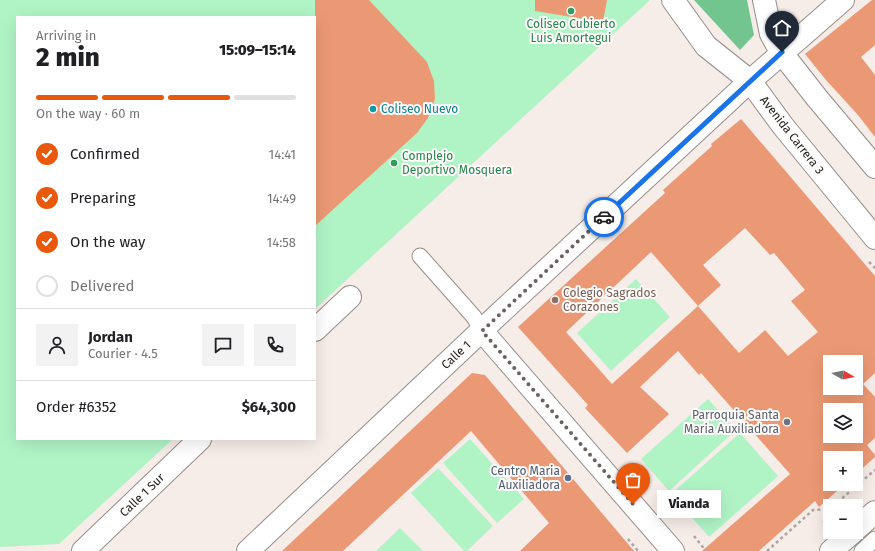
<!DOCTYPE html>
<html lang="en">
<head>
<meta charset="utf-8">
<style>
	body { margin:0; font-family:"Fira Sans",sans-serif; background:#f2f2f2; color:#202124; height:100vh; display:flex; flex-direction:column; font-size:15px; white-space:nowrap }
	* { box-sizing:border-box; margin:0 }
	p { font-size:13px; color:#757577 }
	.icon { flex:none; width:22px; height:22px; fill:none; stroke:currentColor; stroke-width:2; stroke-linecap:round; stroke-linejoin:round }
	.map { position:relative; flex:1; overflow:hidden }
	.details { position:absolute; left:16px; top:16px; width:300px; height:424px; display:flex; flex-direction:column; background:#fff; border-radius:0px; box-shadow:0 4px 16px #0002 }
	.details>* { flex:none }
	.needle { width:26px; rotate:99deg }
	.controls { position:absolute; left:823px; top:355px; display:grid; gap:8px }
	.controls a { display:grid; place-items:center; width:40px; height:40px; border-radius:0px; background:#fff; box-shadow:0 4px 16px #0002; font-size:20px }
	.pin { position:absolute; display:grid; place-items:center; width:34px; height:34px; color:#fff; margin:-41px -17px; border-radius:50% 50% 50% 0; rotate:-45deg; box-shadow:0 0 4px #0007 }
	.pin .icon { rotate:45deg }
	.courier { position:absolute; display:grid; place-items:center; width:40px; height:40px; margin:-20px; border:3px solid #1a73e8; border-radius:50%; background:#fff; color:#222; box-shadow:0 1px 5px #0007 }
	.bubble { position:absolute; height:28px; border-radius:0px; background:#fff; box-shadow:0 4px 16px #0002; font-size:13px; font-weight:800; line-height:28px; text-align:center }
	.head em { font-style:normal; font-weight:800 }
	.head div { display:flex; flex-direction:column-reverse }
	.head { display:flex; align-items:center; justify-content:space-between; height:68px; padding:0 20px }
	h1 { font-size:26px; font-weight:800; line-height:30px }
	.bar { display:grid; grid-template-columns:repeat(4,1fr); gap:6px 4px; align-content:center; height:48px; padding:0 20px }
	.bar i { height:5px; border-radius:3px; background:#e0e0e0 }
	.bar .active { background:#ea580c }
	.bar p { grid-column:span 4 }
	.line { display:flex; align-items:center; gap:10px; padding:0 20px; border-top:1px solid #e0e0e0 }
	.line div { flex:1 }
	.round { display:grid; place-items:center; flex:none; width:42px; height:42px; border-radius:0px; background:#f2f2f2 }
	ol { padding:0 20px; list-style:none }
	li { display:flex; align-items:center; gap:12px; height:44px }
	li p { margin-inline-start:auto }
	li .icon { padding:4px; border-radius:50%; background:#ea580c; color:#fff; stroke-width:4 }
	li:last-child { color:#757577 }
	li i { width:22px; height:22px; border:2px solid #e0e0e0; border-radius:50% }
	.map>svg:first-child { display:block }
	.green { fill:#b0f4c6 }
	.forest { fill:#73c590 }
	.building { fill:#eb9974; fill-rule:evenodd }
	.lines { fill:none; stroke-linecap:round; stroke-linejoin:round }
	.lane-casing { stroke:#978e8a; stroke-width:17 }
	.street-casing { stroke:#978e8a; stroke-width:24 }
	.secondary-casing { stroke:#978e8a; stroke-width:24 }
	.path { stroke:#ada6a2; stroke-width:2.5; stroke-dasharray:3 3; stroke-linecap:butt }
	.lane { stroke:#fff; stroke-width:15 }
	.street { stroke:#fff; stroke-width:22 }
	.secondary { stroke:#fff; stroke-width:22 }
	.done { stroke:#686360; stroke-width:4; stroke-dasharray:0 7.2 }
	.route { stroke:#1a73e8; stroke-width:5 }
	.leisure-dot { fill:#2e9e5b; stroke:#fefbfb; stroke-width:1.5 }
	.culture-dot { fill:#0f9aa8; stroke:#fefbfb; stroke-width:1.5 }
	.education-dot { fill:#8d6e63; stroke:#fefbfb; stroke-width:1.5 }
	.worship-dot { fill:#6b7280; stroke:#fefbfb; stroke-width:1.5 }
	.service-dot { fill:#5c6f8a; stroke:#fefbfb; stroke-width:1.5 }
	.labels { text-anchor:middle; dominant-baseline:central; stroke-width:4; stroke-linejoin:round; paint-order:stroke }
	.leisure-label { font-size:12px; fill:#27864d; stroke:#fefbfb }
	.culture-label { font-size:12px; fill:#0d838f; stroke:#fefbfb; text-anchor:start }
	.street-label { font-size:12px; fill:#1c1917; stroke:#fefbfb }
	.education-label { font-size:12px; fill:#785e54; stroke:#fefbfb; text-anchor:start }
	.worship-label { font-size:12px; fill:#5b616d; stroke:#fefbfb; text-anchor:end }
	.service-label { font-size:12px; fill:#4e5e75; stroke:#fefbfb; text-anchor:end }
</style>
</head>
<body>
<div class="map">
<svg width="875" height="551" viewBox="0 0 875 551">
	<rect width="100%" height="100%" fill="#f6ece8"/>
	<!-- green -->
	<path class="green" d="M0,0H649V1L315,309V17H17V439H173L59,544L0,547Z
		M636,279L670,317L611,371L577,333Z
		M708,399L736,430L669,491L641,459Z
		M740,433L778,476L709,537L671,494Z
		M470,439L524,499L497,523L443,463Z
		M438,468L493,526L467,551H464L411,493Z
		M400,528L423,551H376Z"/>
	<!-- forest -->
	<path class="forest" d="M694,0H747L754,35L740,50Z"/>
	<!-- building -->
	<path class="building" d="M315,0H369L427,62L434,81L435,99L428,118L417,133L315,226Z
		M535,0H607L603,22L535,11Z
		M872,0H875V45L861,57L875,75V137L858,115L826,80L805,54Z
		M741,119L875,276V373L863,384L875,397V438L867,445L875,455V457L856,474V458H830V484H845L819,507L815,501L759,551H702L790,474L701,373L699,375L678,351L640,387L669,414L627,453L585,408L588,405L518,327L665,193L663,190L712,146L711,144ZM745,228L770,255L774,253L805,290L791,301L818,332L788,356L765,330L739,353L698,306L721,285L703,265ZM651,252L698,306L612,384L566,332ZM830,362H856V388H830ZM830,410H856V436H830Z
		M472,373L485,375L634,551H520L549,523L471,431L343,551H282Z"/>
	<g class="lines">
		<defs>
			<path id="lane" d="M420,256L474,317L482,331
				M862,551L875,539"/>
			<path id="street" d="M315,330L350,297
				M482,331L673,551
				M856,529L875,512
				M83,551L200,439
				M248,551L499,314L750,81L843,0
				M831,551L853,532"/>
			<path id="secondary" d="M673,0L706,46L750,81L783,126L875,238
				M764,0L771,34L781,52L817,98L875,167"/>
		</defs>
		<!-- lane casing -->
		<use href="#lane" class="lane-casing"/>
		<!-- street casing -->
		<use href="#street" class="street-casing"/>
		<!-- secondary casing -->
		<use href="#secondary" class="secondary-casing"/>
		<!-- path -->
		<path class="path" d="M869,262L875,268
			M833,506L875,470
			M826,524L824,522L830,517
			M694,536L706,551
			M628,539L638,551
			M767,551L813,510L830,509"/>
		<!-- lane -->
		<use href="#lane" class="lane"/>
		<!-- street -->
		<use href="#street" class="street"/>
		<!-- secondary -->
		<use href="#secondary" class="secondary"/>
	</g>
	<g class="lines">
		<!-- done -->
		<path class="done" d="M604,217L482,331L633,504"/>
		<!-- route -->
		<path class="route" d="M604,217L782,52"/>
	</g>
	<!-- markers -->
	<g class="leisure-dot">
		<circle cx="571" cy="11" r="4"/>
		<circle cx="394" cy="163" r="4"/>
	</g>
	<circle class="culture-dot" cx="373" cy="109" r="4"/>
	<circle class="education-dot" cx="555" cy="300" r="4"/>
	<circle class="worship-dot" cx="787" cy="422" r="4"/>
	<circle class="service-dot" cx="568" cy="478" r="4"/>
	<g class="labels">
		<!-- leisure labels -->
		<g class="leisure-label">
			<text x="571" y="24">Coliseo Cubierto<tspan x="571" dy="14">Luis Amortegui</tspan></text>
			<text x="402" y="156" text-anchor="start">Complejo<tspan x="402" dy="14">Deportivo Mosquera</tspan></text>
		</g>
		<!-- culture labels -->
		<g class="culture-label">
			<text x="381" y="109">Coliseo Nuevo</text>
		</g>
		<!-- street labels -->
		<g class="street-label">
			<text transform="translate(792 135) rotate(52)">Avenida Carrera 3</text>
			<text transform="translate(456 355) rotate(-43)">Calle 1</text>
			<text transform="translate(142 495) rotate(-44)">Calle 1 Sur</text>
		</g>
		<!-- education labels -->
		<g class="education-label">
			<text x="563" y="293">Colegio Sagrados<tspan x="563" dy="14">Corazones</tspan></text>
		</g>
		<!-- worship labels -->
		<g class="worship-label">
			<text x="779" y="415">Parroquia Santa<tspan x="779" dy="14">Maria Auxiliadora</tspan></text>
		</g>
		<!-- service labels -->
		<g class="service-label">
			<text x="560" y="471">Centro Maria<tspan x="560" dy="14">Auxiliadora</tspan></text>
		</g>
	</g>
</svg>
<div class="controls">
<a><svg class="needle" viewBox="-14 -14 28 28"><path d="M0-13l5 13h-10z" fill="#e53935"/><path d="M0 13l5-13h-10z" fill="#757577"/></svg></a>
<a><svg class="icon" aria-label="layers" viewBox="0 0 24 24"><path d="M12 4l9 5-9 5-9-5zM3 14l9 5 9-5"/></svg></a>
<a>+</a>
<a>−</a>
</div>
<div class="pin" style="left:633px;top:504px;background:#ea580c"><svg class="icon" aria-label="bag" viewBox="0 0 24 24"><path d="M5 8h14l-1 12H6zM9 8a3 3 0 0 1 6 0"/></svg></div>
<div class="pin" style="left:782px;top:52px;background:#1f2937"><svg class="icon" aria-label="home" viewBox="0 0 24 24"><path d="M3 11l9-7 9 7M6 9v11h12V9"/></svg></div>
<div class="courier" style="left:604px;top:217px"><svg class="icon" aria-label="car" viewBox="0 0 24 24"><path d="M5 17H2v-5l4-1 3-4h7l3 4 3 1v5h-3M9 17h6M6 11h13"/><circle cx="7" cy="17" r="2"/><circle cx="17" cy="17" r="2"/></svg></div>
<div class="bubble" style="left:657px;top:490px;width:64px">Vianda</div>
<section class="details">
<div class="head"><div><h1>2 min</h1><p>Arriving in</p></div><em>15:09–15:14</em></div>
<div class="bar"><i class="active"></i><i class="active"></i><i class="active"></i><i></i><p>On the way · 60 m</p></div>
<ol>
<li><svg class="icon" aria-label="check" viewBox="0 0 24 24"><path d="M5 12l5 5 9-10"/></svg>Confirmed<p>14:41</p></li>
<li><svg class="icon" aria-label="check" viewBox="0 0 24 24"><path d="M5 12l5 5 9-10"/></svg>Preparing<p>14:49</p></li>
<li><svg class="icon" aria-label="check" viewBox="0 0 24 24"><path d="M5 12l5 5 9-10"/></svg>On the way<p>14:58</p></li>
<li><i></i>Delivered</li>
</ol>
<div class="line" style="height:72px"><a class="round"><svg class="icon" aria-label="person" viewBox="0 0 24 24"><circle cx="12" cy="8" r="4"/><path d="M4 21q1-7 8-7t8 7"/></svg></a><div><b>Jordan</b><p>Courier · 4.5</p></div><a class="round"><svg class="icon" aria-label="chat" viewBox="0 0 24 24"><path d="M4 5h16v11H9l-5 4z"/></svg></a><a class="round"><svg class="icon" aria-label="phone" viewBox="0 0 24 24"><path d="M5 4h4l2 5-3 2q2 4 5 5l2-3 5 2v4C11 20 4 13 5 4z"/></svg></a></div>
<div class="line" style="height:52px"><div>Order #6352</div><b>$64,300</b></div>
</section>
</div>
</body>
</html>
